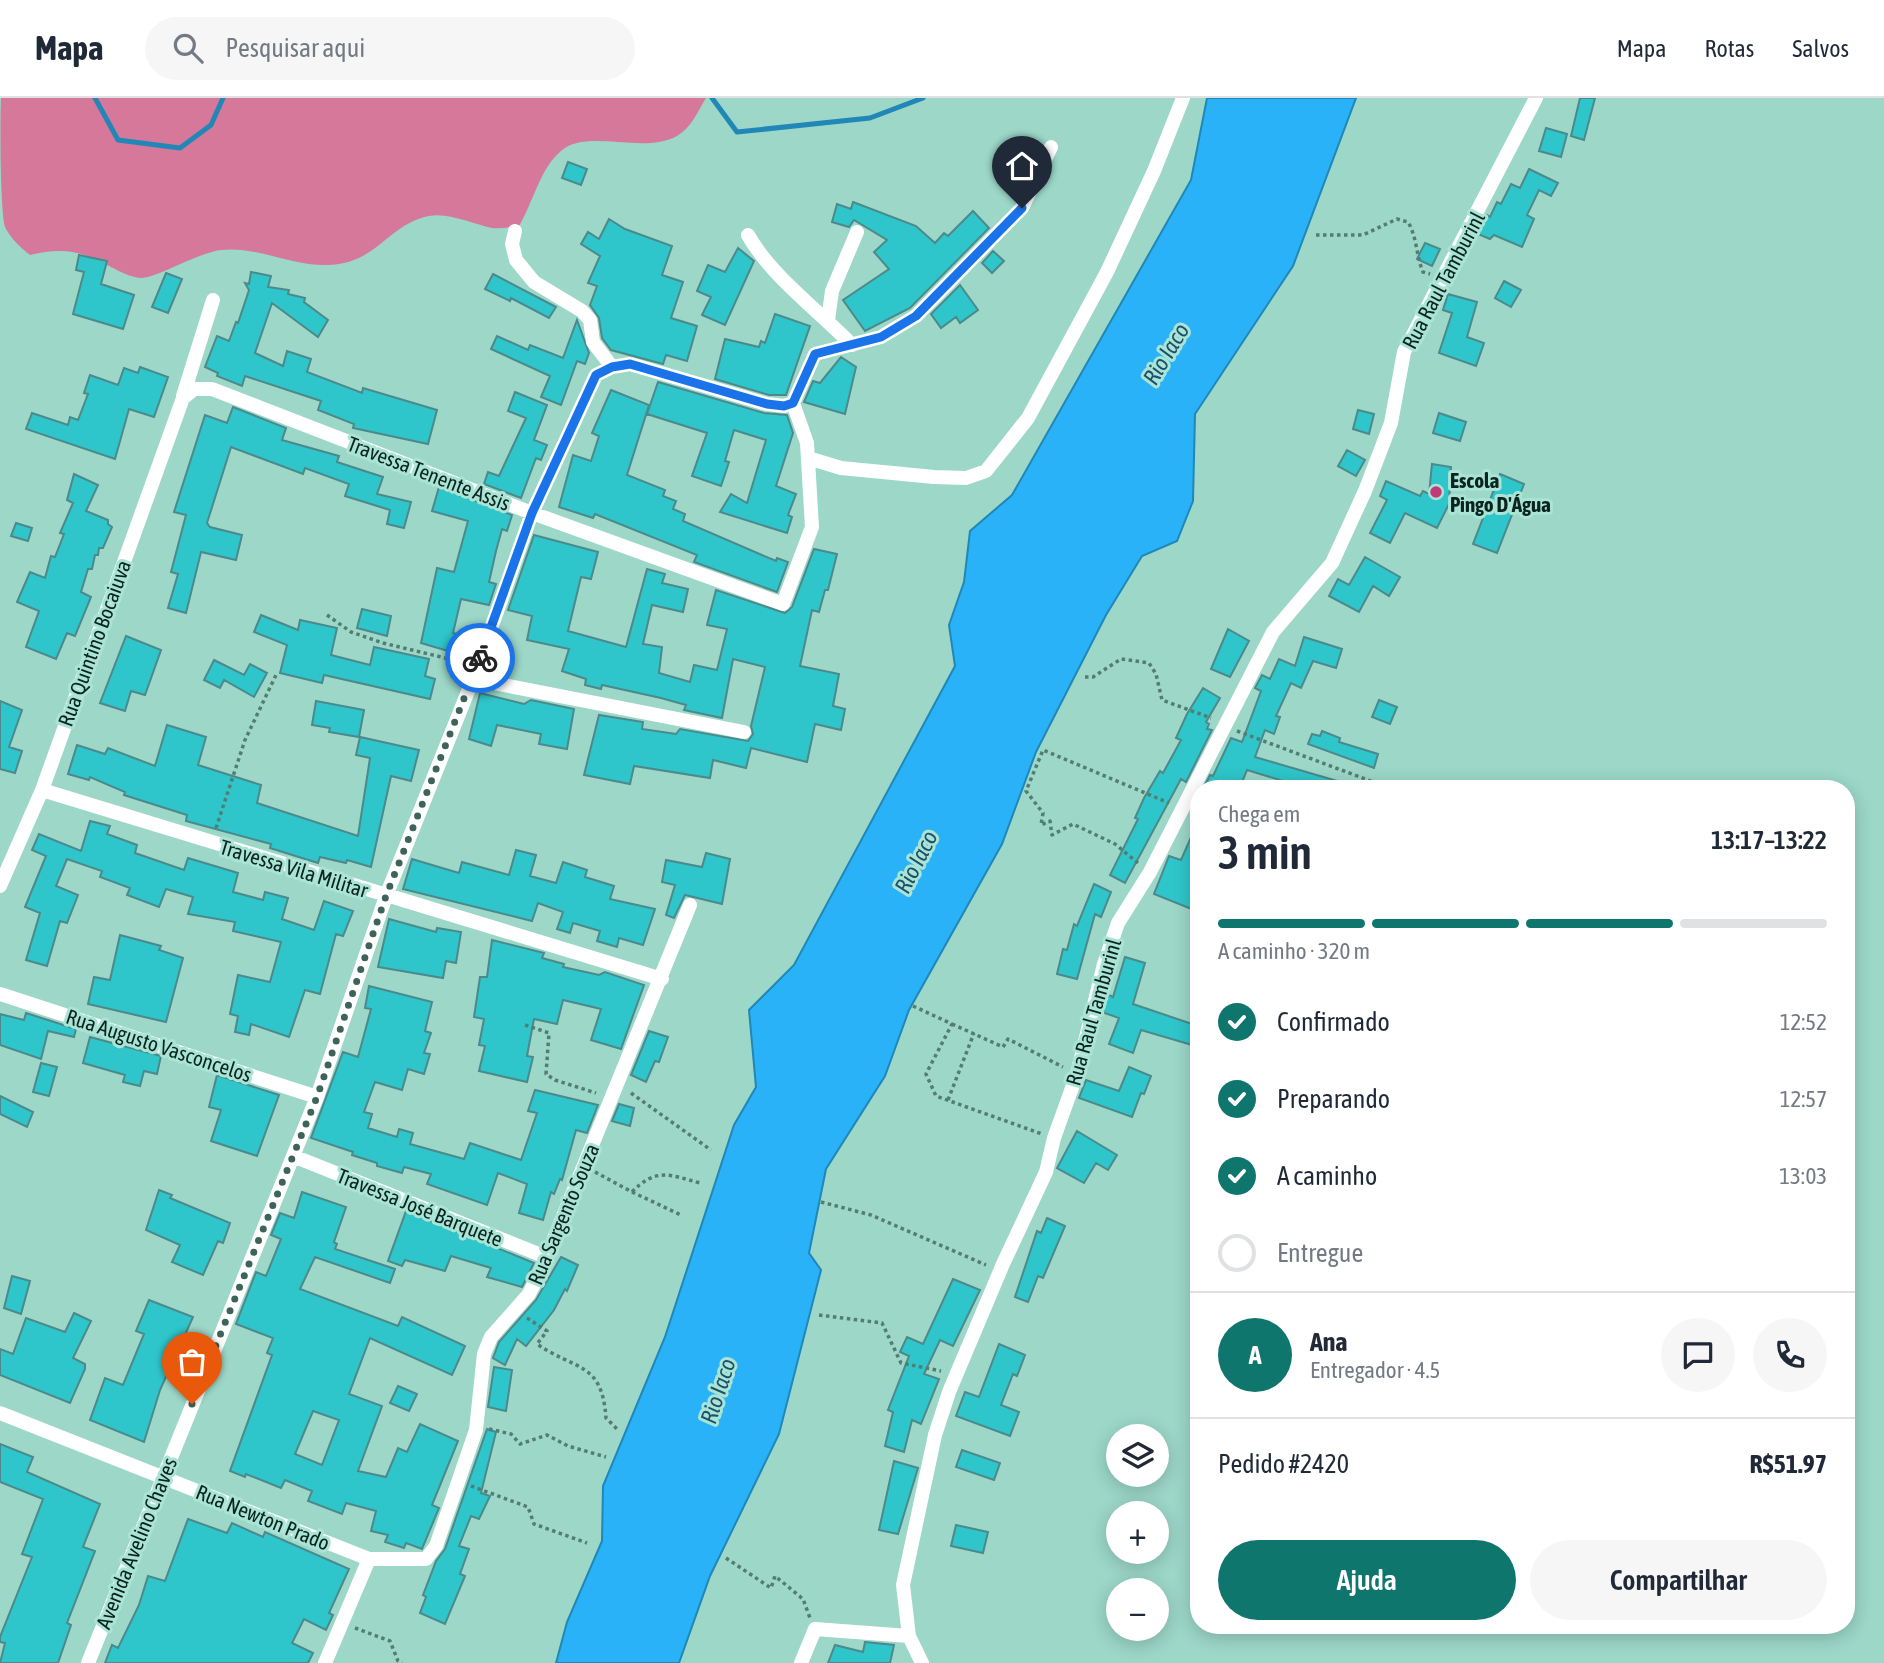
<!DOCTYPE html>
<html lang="pt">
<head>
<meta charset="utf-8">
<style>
	body { margin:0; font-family:"Asap Condensed",sans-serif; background:#f6f6f7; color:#1f2937; height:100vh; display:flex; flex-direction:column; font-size:26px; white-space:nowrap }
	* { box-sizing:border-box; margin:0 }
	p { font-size:23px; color:#747a83 }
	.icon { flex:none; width:38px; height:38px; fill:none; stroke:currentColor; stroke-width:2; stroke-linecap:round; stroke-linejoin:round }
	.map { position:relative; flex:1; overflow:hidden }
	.drawer { position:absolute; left:1190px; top:682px; width:665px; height:854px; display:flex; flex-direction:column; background:#fff; border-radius:28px; box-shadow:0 4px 18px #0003 }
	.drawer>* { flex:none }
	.buttons { position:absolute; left:1106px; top:1326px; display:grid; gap:14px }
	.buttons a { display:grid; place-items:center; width:63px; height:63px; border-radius:50%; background:#fff; box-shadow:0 4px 18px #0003; font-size:35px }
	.pin { position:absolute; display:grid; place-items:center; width:60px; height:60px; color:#fff; margin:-72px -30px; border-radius:50% 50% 50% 0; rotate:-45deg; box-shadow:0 0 7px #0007 }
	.pin .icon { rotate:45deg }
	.courier { position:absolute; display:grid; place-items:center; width:70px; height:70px; margin:-35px; border:5px solid #1a73e8; border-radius:50%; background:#fff; color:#222; box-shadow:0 2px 9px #0007 }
	.summary em { font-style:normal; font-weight:600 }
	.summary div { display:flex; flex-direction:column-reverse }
	.summary { display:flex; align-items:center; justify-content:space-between; height:119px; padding:0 28px }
	h1 { font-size:46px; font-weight:600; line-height:52px }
	.bar { display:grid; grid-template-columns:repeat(4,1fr); gap:10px 7px; align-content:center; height:84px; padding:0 28px }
	.bar i { height:9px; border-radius:5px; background:#e0e1e3 }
	.bar .on { background:#0f766e }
	.bar p { grid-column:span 4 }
	.line { display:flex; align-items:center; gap:18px; padding:0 28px; border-top:2px solid #e0e1e3 }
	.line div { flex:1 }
	.round { display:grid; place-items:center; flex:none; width:74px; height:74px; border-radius:37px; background:#f6f6f7 }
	ol { padding:0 28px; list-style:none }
	li { display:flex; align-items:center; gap:21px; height:77px }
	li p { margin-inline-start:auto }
	li .icon { padding:7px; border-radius:50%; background:#0f766e; color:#fff; stroke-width:4 }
	li:last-child { color:#747a83 }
	li i { width:38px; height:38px; border:4px solid #e0e1e3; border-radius:50% }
	.cta { display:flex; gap:14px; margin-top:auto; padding:14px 28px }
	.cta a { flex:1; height:80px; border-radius:42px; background:#0f766e; color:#fff; font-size:28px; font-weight:600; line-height:80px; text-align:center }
	.cta a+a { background:#f6f6f7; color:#1f2937 }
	header { display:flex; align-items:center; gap:42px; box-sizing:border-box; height:98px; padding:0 35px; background:#fff; border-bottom:2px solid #e0e1e3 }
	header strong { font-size:33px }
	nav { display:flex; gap:38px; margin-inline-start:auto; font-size:24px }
	.search { width:490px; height:63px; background:#f6f6f7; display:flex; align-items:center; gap:18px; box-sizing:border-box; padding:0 24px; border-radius:38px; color:#747a83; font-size:26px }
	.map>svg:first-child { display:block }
	.green { fill:#d6789a }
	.water { fill:#29b2f8; stroke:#2087b7; stroke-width:2 }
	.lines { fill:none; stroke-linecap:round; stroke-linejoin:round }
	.stream { stroke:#2087b7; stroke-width:5 }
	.building { fill:#2ec6ca; stroke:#4c898b; stroke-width:2; fill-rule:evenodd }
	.path { stroke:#537d73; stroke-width:3.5; stroke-dasharray:3.5 3.5; stroke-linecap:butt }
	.street { stroke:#fff; stroke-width:14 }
	.done { stroke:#3e635a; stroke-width:7; stroke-dasharray:0 12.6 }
	.route { stroke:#1a73e8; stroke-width:9 }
	.poi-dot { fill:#c23a76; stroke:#a9e4d5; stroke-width:2.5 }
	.labels { text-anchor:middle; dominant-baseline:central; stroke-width:6; stroke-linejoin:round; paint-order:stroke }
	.street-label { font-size:21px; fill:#0b241f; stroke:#a9e4d5 }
	.poi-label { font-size:21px; font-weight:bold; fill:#0b241f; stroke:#a9e4d5; text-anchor:start }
	.water-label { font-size:23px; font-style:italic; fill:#1e506d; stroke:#a9e4d5 }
</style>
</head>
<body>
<header>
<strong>Mapa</strong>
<div class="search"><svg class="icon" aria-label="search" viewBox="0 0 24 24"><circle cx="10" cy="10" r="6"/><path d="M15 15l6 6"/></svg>Pesquisar aqui</div>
<nav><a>Mapa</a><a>Rotas</a><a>Salvos</a></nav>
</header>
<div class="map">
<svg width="1884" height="1565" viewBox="0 0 1884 1565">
	<rect width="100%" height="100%" fill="#9cd7c8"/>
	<!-- green -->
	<path class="green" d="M1,0H706C698,13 691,30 677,38C643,57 587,30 561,53C540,70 533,105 519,128C510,129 501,131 492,130C473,126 448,114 429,118C386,127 378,166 327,167C291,168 257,148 221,152C197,155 157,180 141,180C130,179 121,174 111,169C83,153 62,149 30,157C20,149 11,141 5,129C0,111 0,22 1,0Z"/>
	<!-- water -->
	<path class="water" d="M1207,0H1356L1293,168L1195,316L1193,403L1177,443L1142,458L1106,517L1036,654L1002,746L909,912L885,978L826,1071L809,1155L821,1172L779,1336L710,1478L679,1565H556L567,1524L602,1443L603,1388L665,1239L734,1027L756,989L749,912L794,867L955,568L949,527L964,484L970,433L1012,397L1191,82Z"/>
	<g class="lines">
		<!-- stream -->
		<path class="stream" d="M95,0L118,42L180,50L211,27L223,0
			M712,0L737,34L870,20L923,0"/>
	</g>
	<!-- building -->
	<path class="building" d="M1580,0H1595L1584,42L1571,38Z
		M1546,30L1567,36L1561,59L1539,53Z
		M568,64L587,71L581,87L562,80Z
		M1529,71L1558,85L1551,98L1539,92L1527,117L1534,121L1522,149L1494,137L1490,141L1478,136L1487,117L1490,119L1497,104L1501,106L1511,86L1520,90Z
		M853,104L916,128L935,145L944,135L948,138L973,113L989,130L910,210L865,233L843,202L889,171L874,154L887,142L854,122L849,129L832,124L837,106L851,111Z
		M609,121L625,131L672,148L662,177L683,184L671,220L697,228L687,263L666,257L663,266L611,252L602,240L599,220L590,207L597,188L588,185L600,158L581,146L588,134L599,141Z
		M1425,145L1440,151L1432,168L1417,161Z
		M738,150L754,163L725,227L702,217L711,199L697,193L708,167L725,174Z
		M993,153L1004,163L992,175L982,165Z
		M79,157L107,163L101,186L134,197L123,231L73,216L84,174L76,172Z
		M251,174L271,178L268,189L289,192L288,196L305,200L304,204L328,222L318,239L272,205L255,255L283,268L287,253L311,261L307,274L362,295L363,290L437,312L428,346L353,330L354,326L318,312L321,303L245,278L242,288L217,278L218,275L205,269L217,238L229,243L236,224L238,225L249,192L245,185L249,186Z
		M166,175L182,181L168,215L152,209Z
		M493,176L556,209L549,220L511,200L510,203L485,191Z
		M1504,183L1521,192L1511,209L1495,200Z
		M960,187L978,212L960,225L956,219L941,230L931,216Z
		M1448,196L1477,204L1467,239L1484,245L1476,268L1439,255L1452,215L1443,212Z
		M775,216L810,228L786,297H769L715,281L725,241L759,249L761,243L765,245Z
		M577,222L589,255L585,266L577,263L561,307L541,299L550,278L491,251L497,238L528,252L530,247L563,260Z
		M841,259L856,269L845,316L804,304L813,283L820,285Z
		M140,269L168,279L154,319L129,311L115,361L26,331L32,315L68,327L70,319L78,322L88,296L84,295L90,277L118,287L124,270L138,275Z
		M658,284L764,315L787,317L793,335L776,388L796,396L788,417L792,419L787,435L720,414L731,396L747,405L766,342L734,332L725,363L729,364L721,388L692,378L707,335L647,316Z
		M611,292L649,307L627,377L665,392L663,398L676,403L673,411L685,416L683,423L776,463L777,460L788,464L777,494L694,464L697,457L595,416L593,420L559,409L573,357L591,363L599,338L592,335Z
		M515,294L547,307L534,342L547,347L541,362L536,360L521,400L484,386L488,374L499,378L526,320L508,313Z
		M233,309L286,330L282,342L339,358L337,364L383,379L377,396L411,404L404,430L387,426L390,412L345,398L349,386L305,370L303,376L231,349L207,425L210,429L242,437L236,462L201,454L186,515L168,510L178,476L171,474L186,417L174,414L205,317L227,325Z
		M1358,312L1374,316L1369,336L1353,331Z
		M1439,315L1466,324L1460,343L1433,335Z
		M1347,352L1365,362L1356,378L1338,368Z
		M1432,366L1451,369L1449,406L1437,430L1405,415L1390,445L1370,435L1387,402L1380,398L1386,383L1420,398L1423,393L1429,396Z
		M74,376L98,387L86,413L108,422V426L112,429L103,450H99L98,457H95L92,471H88L81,494L91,499L75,538L67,535L56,561L26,549L39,513L17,504L30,474L45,480L51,458L55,459L64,436L60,435L73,405L67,402Z
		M1500,376L1524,386L1497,455L1473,446Z
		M439,389L512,417L507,433L502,431L496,453L489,484L496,486L489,507L461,501L453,535L469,539L465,558L421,545L437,470L454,474L468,423L432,413Z
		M16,425L32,430L28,443L11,438Z
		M534,437L598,454L591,481L581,479L568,533L626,549L647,471L665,476L662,485L688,491L683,514L652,507L643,546L662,549L659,575L690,584L694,567L717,572L727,531L707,527L716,492L785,515L792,509L814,451L837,456L828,492H825L819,514L812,512L800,568L839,576L833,608L845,611L841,632L815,626L807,664L751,650L746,670L713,662L710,680L634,668L630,686L584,677L599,617L643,624L642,631L676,636L680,631L748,643L753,636L751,628L765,569L733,561L722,620L684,612L686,607L661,600L602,587L601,591L585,587L586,581L562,573L569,551L527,542L532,518L508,512Z
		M1365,459L1400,479L1389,498L1373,488L1359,514L1329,498L1338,481L1349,487Z
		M362,511L391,518L387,538L357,530Z
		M261,517L298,532L300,522L337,530L331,557L370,567L374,549L429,561L425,578L435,581L430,601L324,577L322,585L280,575L287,547L254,534Z
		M1228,531L1249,543L1230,579L1211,571Z
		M126,538L161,552L145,597L131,593L125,613L100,605Z
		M1304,539L1342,551L1336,570L1313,563L1301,590L1291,585L1276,618L1280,619L1274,636L1265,632L1255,659L1351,687L1350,691H1309L1247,672L1240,689L1244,691H1203L1210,677L1213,678L1231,640L1242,644L1261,593L1255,590L1262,577L1270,581L1279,561L1295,568Z
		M214,562L244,577L250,566L267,575L254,599L224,582L220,590L204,582Z
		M1203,590L1220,600L1206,624L1209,626L1207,631L1212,632L1186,684L1181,681L1125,785L1110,777L1138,721L1135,720L1144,700L1160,673L1163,675L1181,642L1176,640L1187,616Z
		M480,595L524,606L531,602L574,611L567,651L539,646L541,636L497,627L491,648L469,641Z
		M1379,602L1397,609L1390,626L1372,619Z
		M0,603L22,612L9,649L22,653L15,675L0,671Z
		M316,603L364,612L359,639L329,634L330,630L312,627Z
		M167,627L206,639L198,667L261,687L257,705L358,738L370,660L356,657L360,639L419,652L411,683L391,678L371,769L347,762L346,765L320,759L318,765L270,750L271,746L186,723L187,717L124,697L125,694L90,679L89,682L68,676L77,647L105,656L108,650L155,668Z
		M1322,633L1340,640L1339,644L1378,656L1374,670L1308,646L1312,636L1320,638Z
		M1199,721V814L1154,796L1169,758L1181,762Z
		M90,723L110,728L107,736L137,747L135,755L184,772L188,760L238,775L233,794L263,802L265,794L288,800L282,821L314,832L324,803L353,813L343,838L336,836L320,896L305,892L289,939L251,926L249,937L235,934L238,918L230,916L238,877L270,884L281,844L233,833L235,824L188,816L193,799L166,791L159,809L127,797L130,790L100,779L102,773L67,761L56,788L78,797L67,825L60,823L47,868L26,862L40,815L25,809L46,758L32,752L39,736L81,753Z
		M516,752L536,757L530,778L556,785L563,764L587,772L585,779L614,788L610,801L655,811L643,847L619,840L617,849L597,843L600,833L573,825L570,835L557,831L563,814L538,805L532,823L403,791L412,761L459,775L462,764L509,777Z
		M706,755L730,761L722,806L685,797L674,820L666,817L675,787L662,784L666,762L702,769Z
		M1094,786L1111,794L1101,819L1095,816L1077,881L1057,876L1063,851L1067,852L1074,826L1077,828Z
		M389,821L436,834L437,830L461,834L456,865L446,863L443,880L378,869Z
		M120,837L161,848L159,852L183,860L166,924L88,906L94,879L110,882Z
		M492,842L544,855L542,860L564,866L563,869L599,877L605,874L644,887L621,951L591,942L601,911L563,902L557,926L534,921L527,958L533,959L527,984L479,973L485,948L479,947L484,921L474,919L480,879H487Z
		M1125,859L1145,865L1133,906L1198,928L1192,947L1141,932L1133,955L1109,946L1119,920L1102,914L1107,896L1113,899Z
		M369,888L432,904L425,933L431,935L424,955L430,956L424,976L408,971L402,992L375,984L364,1014L372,1016L368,1030L397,1039L399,1031L413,1035L410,1046L464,1061L470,1045L521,1062L537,1015L528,1013L535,992L598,1007L587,1035L576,1032L562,1082L560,1081L554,1096L551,1094L543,1122L519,1115L527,1086L498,1075L487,1107L427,1086L431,1076L404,1069L402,1075L377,1068V1065L352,1057L353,1054L311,1040L343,954L358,959L371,911L365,910Z
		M26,915L76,931L74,939L48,933L41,961L0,947V916L24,922Z
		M649,933L668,939L659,964L655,963L646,984L631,977Z
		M90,939L161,958L157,976L144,973L140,988L123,984L125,977L83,965Z
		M41,965L57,969L49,998L33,994Z
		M1129,969L1151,978L1144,996L1141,995L1132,1019L1079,1000L1086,982L1119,993Z
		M217,977L279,997L257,1058L211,1043L221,1012L209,1009Z
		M0,998L33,1014L27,1029L0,1016Z
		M619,1006L634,1010L630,1028L612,1023Z
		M1077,1033L1117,1057L1108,1072L1096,1065L1084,1085L1057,1070Z
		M159,1092L172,1097L170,1100L230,1125L223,1145L218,1143L203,1177L172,1164L180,1147L146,1132Z
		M302,1094L346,1109L334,1144L337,1146L335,1151L395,1171L390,1185L315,1159L300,1191L398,1228L402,1219L465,1248L452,1277L370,1240L349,1296L382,1308L358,1373L386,1379L398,1350L407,1354L420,1326L458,1343L432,1407L439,1410L422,1451L406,1445L404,1450L385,1444L388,1437L371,1433L376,1413L346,1405L342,1416L308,1403L312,1393L285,1382L281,1390L246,1376L245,1379L230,1373L272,1257L267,1255L273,1240L236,1226L256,1174L266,1178L281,1141L271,1137L280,1115L294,1120ZM313,1313L339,1322L322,1367L295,1356Z
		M406,1113L534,1165L522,1189L487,1179L491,1170L451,1158L445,1173L405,1162L402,1168L388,1163Z
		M1047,1120L1065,1128L1043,1180L1038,1178L1028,1204L1015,1199L1037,1133L1041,1135Z
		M561,1159L578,1167L567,1193L565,1191L554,1212L526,1248L517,1241L505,1267L493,1260L499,1244L536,1202Z
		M12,1178L30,1183L21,1216L4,1210Z
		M953,1181L980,1192L953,1248L940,1242L924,1276L939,1281L921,1326L912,1322L904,1354L885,1348L893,1314L888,1312L909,1258L900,1254L907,1239L923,1246Z
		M149,1202L193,1219L160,1292L144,1344L90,1322L105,1280L123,1287L144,1236L136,1233Z
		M74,1215L91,1223L73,1260L85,1266V1271L70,1305L0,1277V1251L13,1256L26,1220L65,1234Z
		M999,1246L1025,1257L1017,1278L1013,1276L1001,1307L1019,1314L1010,1338L956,1318L965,1294L979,1299Z
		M494,1269L512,1272L506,1313L488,1309Z
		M398,1288L417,1296L409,1313L390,1305Z
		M487,1331L496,1334L481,1395L490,1398L479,1421L471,1418L459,1448L469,1451L460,1476L465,1478L445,1526L420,1515L426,1499L423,1497L436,1463L445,1451Z
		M0,1346L33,1359L27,1374L100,1406L83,1449L95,1453L67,1525L71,1527L58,1565H0L5,1545L0,1544V1539L32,1459L22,1456L43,1401L0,1384Z
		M962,1352L1000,1365L994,1382L956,1369Z
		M894,1363L918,1370L898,1436L879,1432Z
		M188,1421L227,1435L232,1425L263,1439L265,1434L349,1471L329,1515L333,1517L326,1532L304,1521L292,1545L313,1555L308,1565H105L112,1547L118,1550L139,1507L148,1478L165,1483Z
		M956,1427L988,1434L983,1455L951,1448Z
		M865,1544L894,1547L890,1565H828L835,1547L863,1554Z"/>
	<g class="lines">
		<!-- path -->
		<path class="path" d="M1316,137H1363L1397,121L1408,124C1417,139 1416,157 1423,174L1430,176
			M327,517L351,534L383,545L466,565
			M1085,579H1093L1121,561L1149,565L1156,576L1162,602L1211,620
			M1237,633L1392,691
			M216,730L245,642L276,577
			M1138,765L1115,746L1073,726L1052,737L1050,723L1041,727L1043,715L1026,693L1043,652L1169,705
			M913,908L952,926L926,976L936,998L1042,1036
			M952,926L1003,949L1008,941L1063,969
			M525,927L549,935L546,976L555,982L596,995
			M631,995L711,1052
			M948,1002L974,935
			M595,1074L632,1094C656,1069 670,1077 700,1085
			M632,1094L681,1117
			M821,1104L871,1117L986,1167
			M819,1217L882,1225L901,1265L941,1273
			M527,1220L547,1233L537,1246C576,1273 602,1263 606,1320L619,1333
			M489,1331L511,1336L520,1346L547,1337L568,1348L606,1359
			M471,1388L528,1409L534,1426L587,1445
			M726,1460L771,1490L775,1478L803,1501L810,1520
			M355,1530L390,1543L398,1563L402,1565"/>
		<!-- street -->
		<path class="street" d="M515,133L512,146L516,162L534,184L582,213L590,222L593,244L612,269
			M748,137C771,178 818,212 852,247
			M828,222L832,193L857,134
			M183,298L213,202
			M808,360L841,370L934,379L966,380L986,373L1028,320L1107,174L1154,73L1183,0
			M473,581L744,634
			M42,692L662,881
			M0,788L42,692L183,300L194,291H212L532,415L783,506L812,429L807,345L793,305
			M0,896L317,999
			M293,1058L546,1159
			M0,1315L369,1461H426L436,1448L476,1332L484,1256L491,1239L529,1196L542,1170L690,807
			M88,1565L317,999L386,798L473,581L532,415L596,277L612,269L630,266L767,306L784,308L793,305L815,256L881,239L916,218L1022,110L1051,49
			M325,1565L369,1461
			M801,1565L815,1531L909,1538
			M922,1565L909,1538L903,1487L935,1337L949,1294L1003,1166L1046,1074L1054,1040L1077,976L1104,866L1118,825L1150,774L1273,534L1332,465L1365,393L1391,325L1404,254L1536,0"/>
	</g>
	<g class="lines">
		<!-- done -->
		<path class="done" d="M192,1306L317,999L386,798L480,560"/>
		<!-- route -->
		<path class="route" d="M480,560L532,415L596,277L612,269L630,266L767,306L784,308L793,305L815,256L881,239L916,218L1022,110"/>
	</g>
	<!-- markers -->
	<circle class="poi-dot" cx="1436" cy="394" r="7"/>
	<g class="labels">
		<!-- street labels -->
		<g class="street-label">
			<text transform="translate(1443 182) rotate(-62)">Rua Raul Tamburinl</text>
			<text transform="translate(429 375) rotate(21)">Travessa Tenente Assis</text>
			<text transform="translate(94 545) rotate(-70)">Rua Quintino Bocaiuva</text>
			<text transform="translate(294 770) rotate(17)">Travessa Vila Militar</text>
			<text transform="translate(1093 914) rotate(-74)">Rua Raul Tamburinl</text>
			<text transform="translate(159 947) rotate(18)">Rua Augusto Vasconcelos</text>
			<text transform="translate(420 1109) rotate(22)">Travessa José Barquete</text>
			<text transform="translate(563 1116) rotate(-67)">Rua Sargento Souza</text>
			<text transform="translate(263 1419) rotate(22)">Rua Newton Prado</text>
			<text transform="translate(136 1445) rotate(-68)">Avenida Avelino Chaves</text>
		</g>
		<!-- poi labels -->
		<g class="poi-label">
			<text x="1450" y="382">Escola<tspan x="1450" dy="24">Pingo D'Água</tspan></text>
		</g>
		<!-- water labels -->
		<g class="water-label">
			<text transform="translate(1166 256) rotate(-59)">Rio Iaco</text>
			<text transform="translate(916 764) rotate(-63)">Rio Iaco</text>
			<text transform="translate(718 1293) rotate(-72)">Rio Iaco</text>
		</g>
	</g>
</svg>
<div class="buttons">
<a><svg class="icon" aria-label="layers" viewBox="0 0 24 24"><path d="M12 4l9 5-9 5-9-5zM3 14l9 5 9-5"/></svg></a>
<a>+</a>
<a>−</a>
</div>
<div class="pin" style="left:192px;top:1306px;background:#ea580c"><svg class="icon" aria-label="bag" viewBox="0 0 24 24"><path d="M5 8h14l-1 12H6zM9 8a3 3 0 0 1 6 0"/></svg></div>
<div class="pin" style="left:1022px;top:110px;background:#1f2937"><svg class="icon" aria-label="home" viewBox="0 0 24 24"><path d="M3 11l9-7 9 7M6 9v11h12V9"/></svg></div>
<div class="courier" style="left:480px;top:560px"><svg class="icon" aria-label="bike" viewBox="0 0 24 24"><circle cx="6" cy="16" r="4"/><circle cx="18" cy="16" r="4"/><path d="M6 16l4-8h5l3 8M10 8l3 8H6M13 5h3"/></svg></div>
<section class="drawer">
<div class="summary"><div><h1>3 min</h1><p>Chega em</p></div><em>13:17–13:22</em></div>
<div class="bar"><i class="on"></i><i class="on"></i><i class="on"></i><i></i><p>A caminho · 320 m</p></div>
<ol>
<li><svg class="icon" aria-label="check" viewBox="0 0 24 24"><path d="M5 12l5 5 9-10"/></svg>Confirmado<p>12:52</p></li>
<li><svg class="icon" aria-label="check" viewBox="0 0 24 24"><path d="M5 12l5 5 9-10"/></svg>Preparando<p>12:57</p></li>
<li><svg class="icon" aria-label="check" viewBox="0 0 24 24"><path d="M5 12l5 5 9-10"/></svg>A caminho<p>13:03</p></li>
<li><i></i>Entregue</li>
</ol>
<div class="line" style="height:126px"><b class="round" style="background:#0f766e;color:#fff">A</b><div><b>Ana</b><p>Entregador · 4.5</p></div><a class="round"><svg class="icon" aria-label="chat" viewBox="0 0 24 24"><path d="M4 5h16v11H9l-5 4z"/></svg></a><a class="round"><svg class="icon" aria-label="phone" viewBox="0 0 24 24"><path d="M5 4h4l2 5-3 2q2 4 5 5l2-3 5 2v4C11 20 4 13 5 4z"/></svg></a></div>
<div class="line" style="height:91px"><div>Pedido #2420</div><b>R$51.97</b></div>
<div class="cta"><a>Ajuda</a><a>Compartilhar</a></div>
</section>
</div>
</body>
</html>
